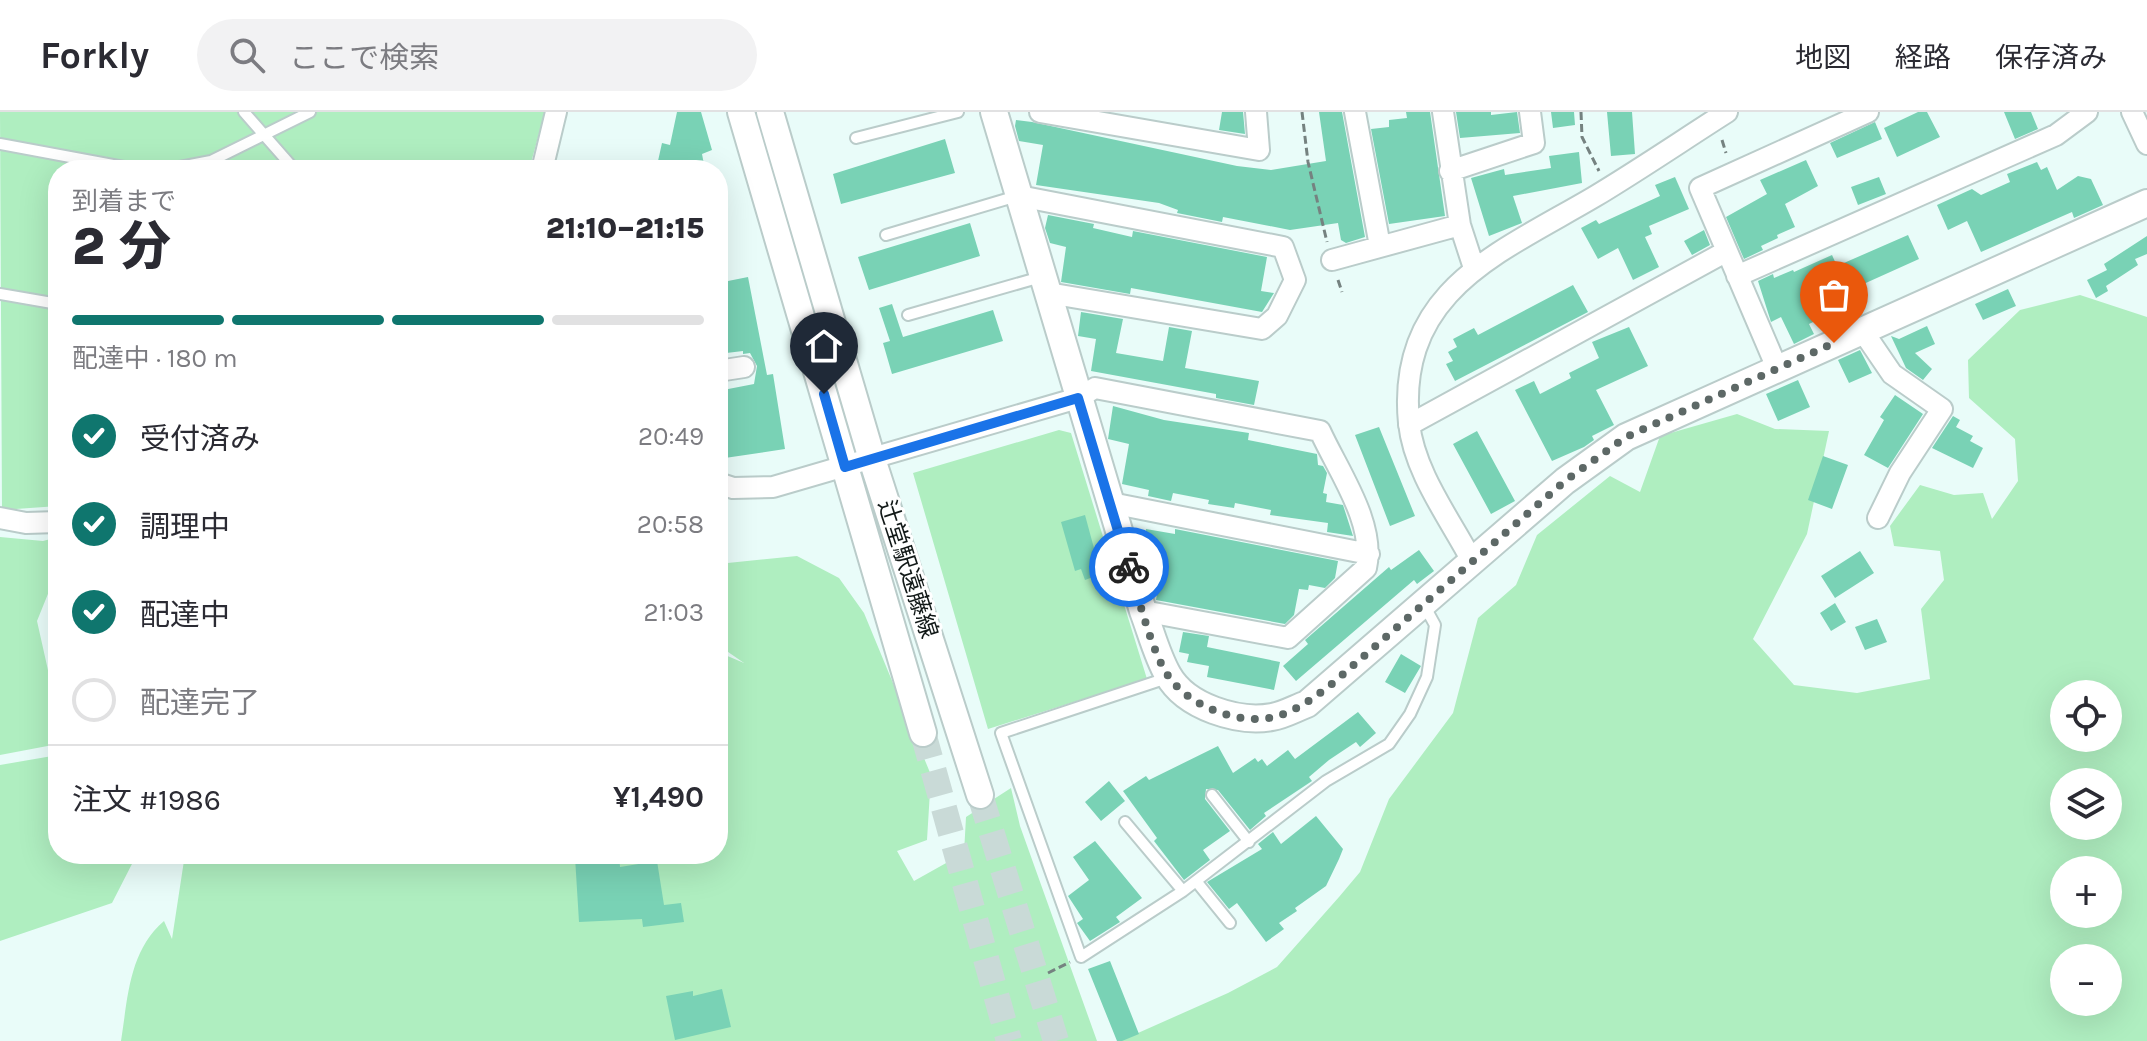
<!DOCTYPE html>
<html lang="ja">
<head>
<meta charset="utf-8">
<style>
	body { margin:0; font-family:Karla,"Noto Sans JP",sans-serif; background:#f2f2f3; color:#2b2b33; height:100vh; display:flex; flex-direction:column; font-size:30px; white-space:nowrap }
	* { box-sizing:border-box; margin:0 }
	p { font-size:26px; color:#7c7c81 }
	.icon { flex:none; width:44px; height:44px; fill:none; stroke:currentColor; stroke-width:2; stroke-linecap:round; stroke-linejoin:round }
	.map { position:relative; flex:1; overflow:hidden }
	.panel { position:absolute; left:48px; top:48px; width:680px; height:704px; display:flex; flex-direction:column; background:#fff; border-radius:32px; box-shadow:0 8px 32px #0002 }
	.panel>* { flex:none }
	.controls { position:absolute; left:2050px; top:568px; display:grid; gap:16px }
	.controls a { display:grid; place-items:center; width:72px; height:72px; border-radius:50%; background:#fff; box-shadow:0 8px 32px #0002; font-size:40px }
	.pin { position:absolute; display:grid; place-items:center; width:68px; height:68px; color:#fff; margin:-82px -34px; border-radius:50% 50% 50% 0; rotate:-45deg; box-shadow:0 0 8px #0007 }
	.pin .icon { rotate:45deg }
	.courier { position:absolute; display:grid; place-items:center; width:80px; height:80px; margin:-40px; border:6px solid #1a73e8; border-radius:50%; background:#fff; color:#222; box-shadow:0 2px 10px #0007 }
	.headline em { font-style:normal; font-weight:800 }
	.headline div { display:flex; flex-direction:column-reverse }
	.headline { display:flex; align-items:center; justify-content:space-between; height:136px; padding:0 24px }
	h1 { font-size:52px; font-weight:800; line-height:60px }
	.bar { display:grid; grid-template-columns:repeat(4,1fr); gap:12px 8px; align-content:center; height:96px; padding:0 24px }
	.bar i { height:10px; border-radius:6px; background:#e1e1e2 }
	.bar .active { background:#0f766e }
	.bar p { grid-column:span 4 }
	.line { display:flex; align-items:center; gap:20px; padding:0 24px; border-top:2px solid #e1e1e2 }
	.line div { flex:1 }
	ol { padding:0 24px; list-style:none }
	li { display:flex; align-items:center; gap:24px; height:88px }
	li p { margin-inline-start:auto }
	li .icon { padding:8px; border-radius:50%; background:#0f766e; color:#fff; stroke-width:4 }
	li:last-child { color:#7c7c81 }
	li i { width:44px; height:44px; border:4px solid #e1e1e2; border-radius:50% }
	header { display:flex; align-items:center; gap:48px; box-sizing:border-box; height:112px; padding:0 40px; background:#fff; border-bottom:2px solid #e1e1e2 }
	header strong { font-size:38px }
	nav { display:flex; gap:44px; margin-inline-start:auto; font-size:28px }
	.search { width:560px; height:72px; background:#f2f2f3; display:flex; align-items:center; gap:20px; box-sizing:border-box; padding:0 28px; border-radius:44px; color:#7c7c81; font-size:30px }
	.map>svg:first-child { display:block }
	.green { fill:#afeec0; fill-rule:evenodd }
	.building { fill:#79d2b5 }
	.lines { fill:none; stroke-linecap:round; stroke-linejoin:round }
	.tertiary-tunnel { stroke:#c9dad7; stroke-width:26; stroke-dasharray:26 13; stroke-linecap:butt }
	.service-casing { stroke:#baccca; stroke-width:14 }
	.minor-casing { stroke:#baccca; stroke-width:24 }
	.tertiary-casing { stroke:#baccca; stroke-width:30 }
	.path { stroke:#758280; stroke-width:3; stroke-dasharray:8 4; stroke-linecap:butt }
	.service { stroke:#fff; stroke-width:10 }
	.minor { stroke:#fff; stroke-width:20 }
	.tertiary { stroke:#fff; stroke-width:26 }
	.done { stroke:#5d6866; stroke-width:8; stroke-dasharray:0 14.4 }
	.route { stroke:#1a73e8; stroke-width:10 }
	.labels { text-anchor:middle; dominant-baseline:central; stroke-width:6; stroke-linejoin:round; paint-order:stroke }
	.street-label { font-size:24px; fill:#111817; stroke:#fff }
</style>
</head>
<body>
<header>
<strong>Forkly</strong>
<div class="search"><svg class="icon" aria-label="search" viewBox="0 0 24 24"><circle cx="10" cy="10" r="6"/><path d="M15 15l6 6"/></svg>ここで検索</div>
<nav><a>地図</a><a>経路</a><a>保存済み</a></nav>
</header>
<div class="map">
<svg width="2147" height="929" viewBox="0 0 2147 929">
	<rect width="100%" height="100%" fill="#e9fcf9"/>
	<!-- green -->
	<path class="green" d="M0,0H545L529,58H58V394L2,398Z
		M2080,183L2147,205V929H1120L1228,881L1277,855L1339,785L1360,760L1389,687L1453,601L1478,506L1516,473L1537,423L1610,364L1640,380L1660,324L1737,302L1775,317L1829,319L1807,422L1753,527L1794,573L1857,581L1930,567L1921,497L1944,468L1940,439L1894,434L1890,414L1920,373L1954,383L1983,381L1992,407L2018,369L2015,327L1969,286L1968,248L2020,198ZM2064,582H2108V626H2064ZM2064,670H2108V714H2064ZM2064,758H2108V802H2064ZM2064,846H2108V890H2064Z
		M1059,318L1071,321L1147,567L988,617L913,361Z
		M0,425L43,429L58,425V457L37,509L58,603V632L0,643Z
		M797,444L839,466L864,501L931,663L927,728L897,739L914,769L964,741L966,705L1011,676L1020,714L1097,929H121C128,885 129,839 164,809L172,827L185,742H718V540L744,551L718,533V452Z
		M58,643V742H135L134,748L112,791L0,829V653Z"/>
	<!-- building -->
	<path class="building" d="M677,0H701L712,38L702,42L705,58H656L662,31L670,33Z
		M1222,0H1243L1245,22L1219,18Z
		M1319,0H1342L1365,125L1346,131L1341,128L1338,111L1290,118L1223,105L1222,110L1177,101L1178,98L1159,91L1036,73L1043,33L1019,29L1015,14L1016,8L1032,10L1237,54L1271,58L1326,49Z
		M1406,0H1430L1445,104L1389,112L1371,17L1389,15V8L1407,6Z
		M1456,0H1491V3L1517,0L1520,21L1460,26Z
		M1551,0H1574L1575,13L1553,16Z
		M1607,0H1632L1635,42L1611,44Z
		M1918,0H1927L1940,25L1897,45L1884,16Z
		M2004,0H2031L2038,17L2015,27Z
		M1875,10L1882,27L1837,46L1830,31Z
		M945,27L955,61L841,92L833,62Z
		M1579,40L1582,71L1513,84L1522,111L1489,124L1471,66L1504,57L1505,63L1551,56L1549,44Z
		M1806,48L1818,74L1785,92L1795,115L1777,123L1778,126L1761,134L1763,138L1744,147L1726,105L1767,82L1760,68Z
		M2037,50L2041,58L2047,55L2057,78L2078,64L2091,67L2103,93L2074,106L2072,100L1981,140L1967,109L1948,118L1937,93L1972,77L1981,83L2010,70L2007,62Z
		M1675,65L1689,97L1649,114L1652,122L1645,125L1659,155L1633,168L1618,136L1598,147L1581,116L1596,108L1599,112L1660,84L1655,73Z
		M1879,65L1886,82L1858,93L1851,75Z
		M1048,103L1094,112L1093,116L1132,125L1133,119L1267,145L1261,179L1274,181L1262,200L1131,176L1130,182L1061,170L1066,135L1050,131L1045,116Z
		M970,111L980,144L869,178L858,145Z
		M1704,118L1710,133L1692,143L1684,129Z
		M1908,123L1919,147L1848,179L1858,203L1840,211L1834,200L1809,212L1814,222L1794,232L1781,205L1771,210L1758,169L1773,162L1774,166L1793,158L1794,160L1832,143L1837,154Z
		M2147,124V142L2135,147L2138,153L2106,174L2108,179L2096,186L2087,168L2107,158L2104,152Z
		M748,165L767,263L773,262L785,337L718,347V279L754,272L757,254L750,241L743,242V239L718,242V171Z
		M1573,173L1588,200L1455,269L1446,252L1453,249L1448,240L1457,235L1453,227L1474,216L1478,223Z
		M2008,177L2016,194L1983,208L1975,192Z
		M892,192L903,225L993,198L1003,229L892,262L883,231L890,229L879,196Z
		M1081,200L1123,207L1116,241L1163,249L1169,215L1192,219L1185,256L1259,269L1254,293L1216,286V282L1091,259L1096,227L1078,224Z
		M1927,214L1935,232L1915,241L1932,257L1923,268L1906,256L1891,224L1899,227Z
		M1629,215L1648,254L1596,278L1614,313L1592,324L1594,328L1584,335L1552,349L1515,278L1534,269L1540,282L1571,266L1569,261L1599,246L1592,230Z
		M1860,238L1872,261L1849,271L1838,248Z
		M1798,268L1810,295L1778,309L1766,282Z
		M1895,283L1923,302L1888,356L1864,343L1884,308L1880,305Z
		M1113,294L1164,308L1249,321L1248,328L1317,342L1318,353L1323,354L1327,361L1323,381L1327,382L1326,390L1343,393L1353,424L1327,420L1328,411L1270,403L1271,398L1235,391L1234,396L1208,392L1209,388L1173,381L1171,389L1148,384L1149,378L1122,372L1129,332L1108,327Z
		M1953,304L1960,308L1956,315L1973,324L1970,329L1983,336L1973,356L1932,336Z
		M1379,315L1415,404L1390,414L1355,323Z
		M1477,319L1515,389L1491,402L1453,332Z
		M1823,344L1848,353L1832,397L1808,388Z
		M1085,403L1101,462L1085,468L1081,457L1075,459L1061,410Z
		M1146,417L1175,422V417L1338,449L1335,466L1325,476L1309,473L1308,478L1299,477L1294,503L1285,512L1156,488L1163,447L1143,444Z
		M1419,438L1434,459L1417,472L1414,468L1296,569L1283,554L1308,532L1305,528L1389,455L1391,458Z
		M1860,439L1874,461L1835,486L1821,464Z
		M1835,491L1846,510L1831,519L1820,501Z
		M1877,507L1887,530L1865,538L1855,515Z
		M1183,520L1209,524L1207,535L1280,550L1274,578L1207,565L1209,554L1187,550L1189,542L1179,540Z
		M1401,542L1421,554L1405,581L1385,570Z
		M1358,600L1376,621L1360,635L1356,630L1329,648L1309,665L1312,669L1264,701L1266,704L1250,718L1218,678L1206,677L1205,687L1230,719L1203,738L1210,748L1184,768L1154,729L1157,726L1123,679L1146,664L1149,668L1218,634L1233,661L1255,646L1258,650L1262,647L1267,654L1288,638L1295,647Z
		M1109,669L1125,689L1101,709L1085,690Z
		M1316,704L1343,737L1339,747L1326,774L1295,796L1297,799L1279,811L1284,817L1266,830L1237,791L1229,797L1207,770L1262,737L1258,732L1273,720L1281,732Z
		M1095,729L1142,786L1116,805L1120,810L1090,829L1077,811L1083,807L1068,784L1089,768L1073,745Z
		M619,743L620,755L657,749L664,793L681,791L684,810L643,815L642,807L579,810L575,745Z
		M1110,849L1139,922L1122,929H1117L1088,857Z
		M722,877L731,915L675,928L666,884L693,879V884Z"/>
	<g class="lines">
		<!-- tertiary-tunnel -->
		<path class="tertiary-tunnel" d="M923,621L1009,929
			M980,683L1056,929"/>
		<defs>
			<path id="service" d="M244,0L295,58
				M856,26L958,0
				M0,32L140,58
				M164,58L211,49L310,0
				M886,123L1017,84
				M0,182L58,192
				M908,203L1041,165
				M1167,566L1001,621L1081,845L1183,779L1326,669L1389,632L1410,602L1427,565L1435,513L1424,493
				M1212,683L1249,730
				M1125,710L1183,779
				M1196,769L1230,811"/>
			<path id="minor" d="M1040,0L1259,38L1256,0
				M1355,0L1380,134
				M1443,0L1460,113L1474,156
				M2132,0L2147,32
				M542,58L556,0
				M1450,59L1534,31L1530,0
				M1019,84L1283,135L1295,168L1277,204L1262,217L1048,181
				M1332,148L1460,113
				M1737,164L2056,23L2087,0
				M1862,218L1892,262L1942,297L1900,361L1878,406
				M1777,256L1700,76L1868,0
				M718,259L744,255
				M1409,313L1727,139
				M718,371L733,376L773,375L1078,286L1095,276L1320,319C1338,359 1376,411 1366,456L1288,526L1143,499
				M1111,391L1369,442
				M0,406L26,411L58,410
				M1472,449C1450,407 1414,360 1409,311C1396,179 1499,141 1594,85C1639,58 1683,28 1727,0"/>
			<path id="tertiary" d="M741,0L923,621
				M770,0L872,347L980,683
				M994,0L1143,499C1151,520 1157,544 1168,563C1186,595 1238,611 1272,605C1284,603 1296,596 1307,592L1565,369L1626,325L2147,91"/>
		</defs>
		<!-- service casing -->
		<use href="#service" class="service-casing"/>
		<!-- minor casing -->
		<use href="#minor" class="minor-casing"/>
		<!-- tertiary casing -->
		<use href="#tertiary" class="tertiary-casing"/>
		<!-- path -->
		<path class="path" d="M1302,0L1308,50L1327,130
			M1581,0L1582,25L1599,59
			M1722,28L1726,41
			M1338,168L1342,180
			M1048,861L1070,850"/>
		<!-- service -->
		<use href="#service" class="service"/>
		<!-- minor -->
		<use href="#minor" class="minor"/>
		<!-- tertiary -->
		<use href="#tertiary" class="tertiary"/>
	</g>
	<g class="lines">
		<!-- done -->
		<path class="done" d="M1129,455C1138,483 1152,542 1169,565C1190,595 1239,613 1274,605C1297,599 1315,585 1333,571L1565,369L1626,325L1834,231"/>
		<!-- route -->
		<path class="route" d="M824,282L845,355L1078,286L1129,455"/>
	</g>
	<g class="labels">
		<!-- street labels -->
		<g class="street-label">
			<text transform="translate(908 457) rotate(72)">辻堂駅遠藤線</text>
		</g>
	</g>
</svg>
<div class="controls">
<a><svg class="icon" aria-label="locate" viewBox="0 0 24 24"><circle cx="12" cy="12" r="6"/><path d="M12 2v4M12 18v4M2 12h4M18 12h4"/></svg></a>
<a><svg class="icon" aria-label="layers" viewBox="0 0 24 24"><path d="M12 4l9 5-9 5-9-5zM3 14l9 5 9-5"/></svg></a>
<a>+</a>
<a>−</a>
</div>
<div class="pin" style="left:1834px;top:231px;background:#ea580c"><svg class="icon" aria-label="bag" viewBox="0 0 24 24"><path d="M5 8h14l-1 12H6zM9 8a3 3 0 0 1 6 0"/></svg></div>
<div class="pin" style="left:824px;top:282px;background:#1f2937"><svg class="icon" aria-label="home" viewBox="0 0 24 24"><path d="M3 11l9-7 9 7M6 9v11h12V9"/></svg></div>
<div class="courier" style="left:1129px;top:455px"><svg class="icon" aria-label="bike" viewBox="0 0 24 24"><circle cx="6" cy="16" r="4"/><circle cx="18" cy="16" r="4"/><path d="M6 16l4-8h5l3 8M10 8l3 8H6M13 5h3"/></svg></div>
<section class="panel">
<div class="headline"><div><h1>2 分</h1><p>到着まで</p></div><em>21:10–21:15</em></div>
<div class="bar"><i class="active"></i><i class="active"></i><i class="active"></i><i></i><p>配達中 · 180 m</p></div>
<ol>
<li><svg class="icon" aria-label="check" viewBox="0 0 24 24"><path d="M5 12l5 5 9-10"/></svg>受付済み<p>20:49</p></li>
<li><svg class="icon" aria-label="check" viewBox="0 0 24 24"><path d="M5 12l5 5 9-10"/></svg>調理中<p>20:58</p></li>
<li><svg class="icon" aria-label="check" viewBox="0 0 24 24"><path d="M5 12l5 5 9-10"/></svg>配達中<p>21:03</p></li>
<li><i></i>配達完了</li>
</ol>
<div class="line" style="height:104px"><div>注文 #1986</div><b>¥1,490</b></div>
</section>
</div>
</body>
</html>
